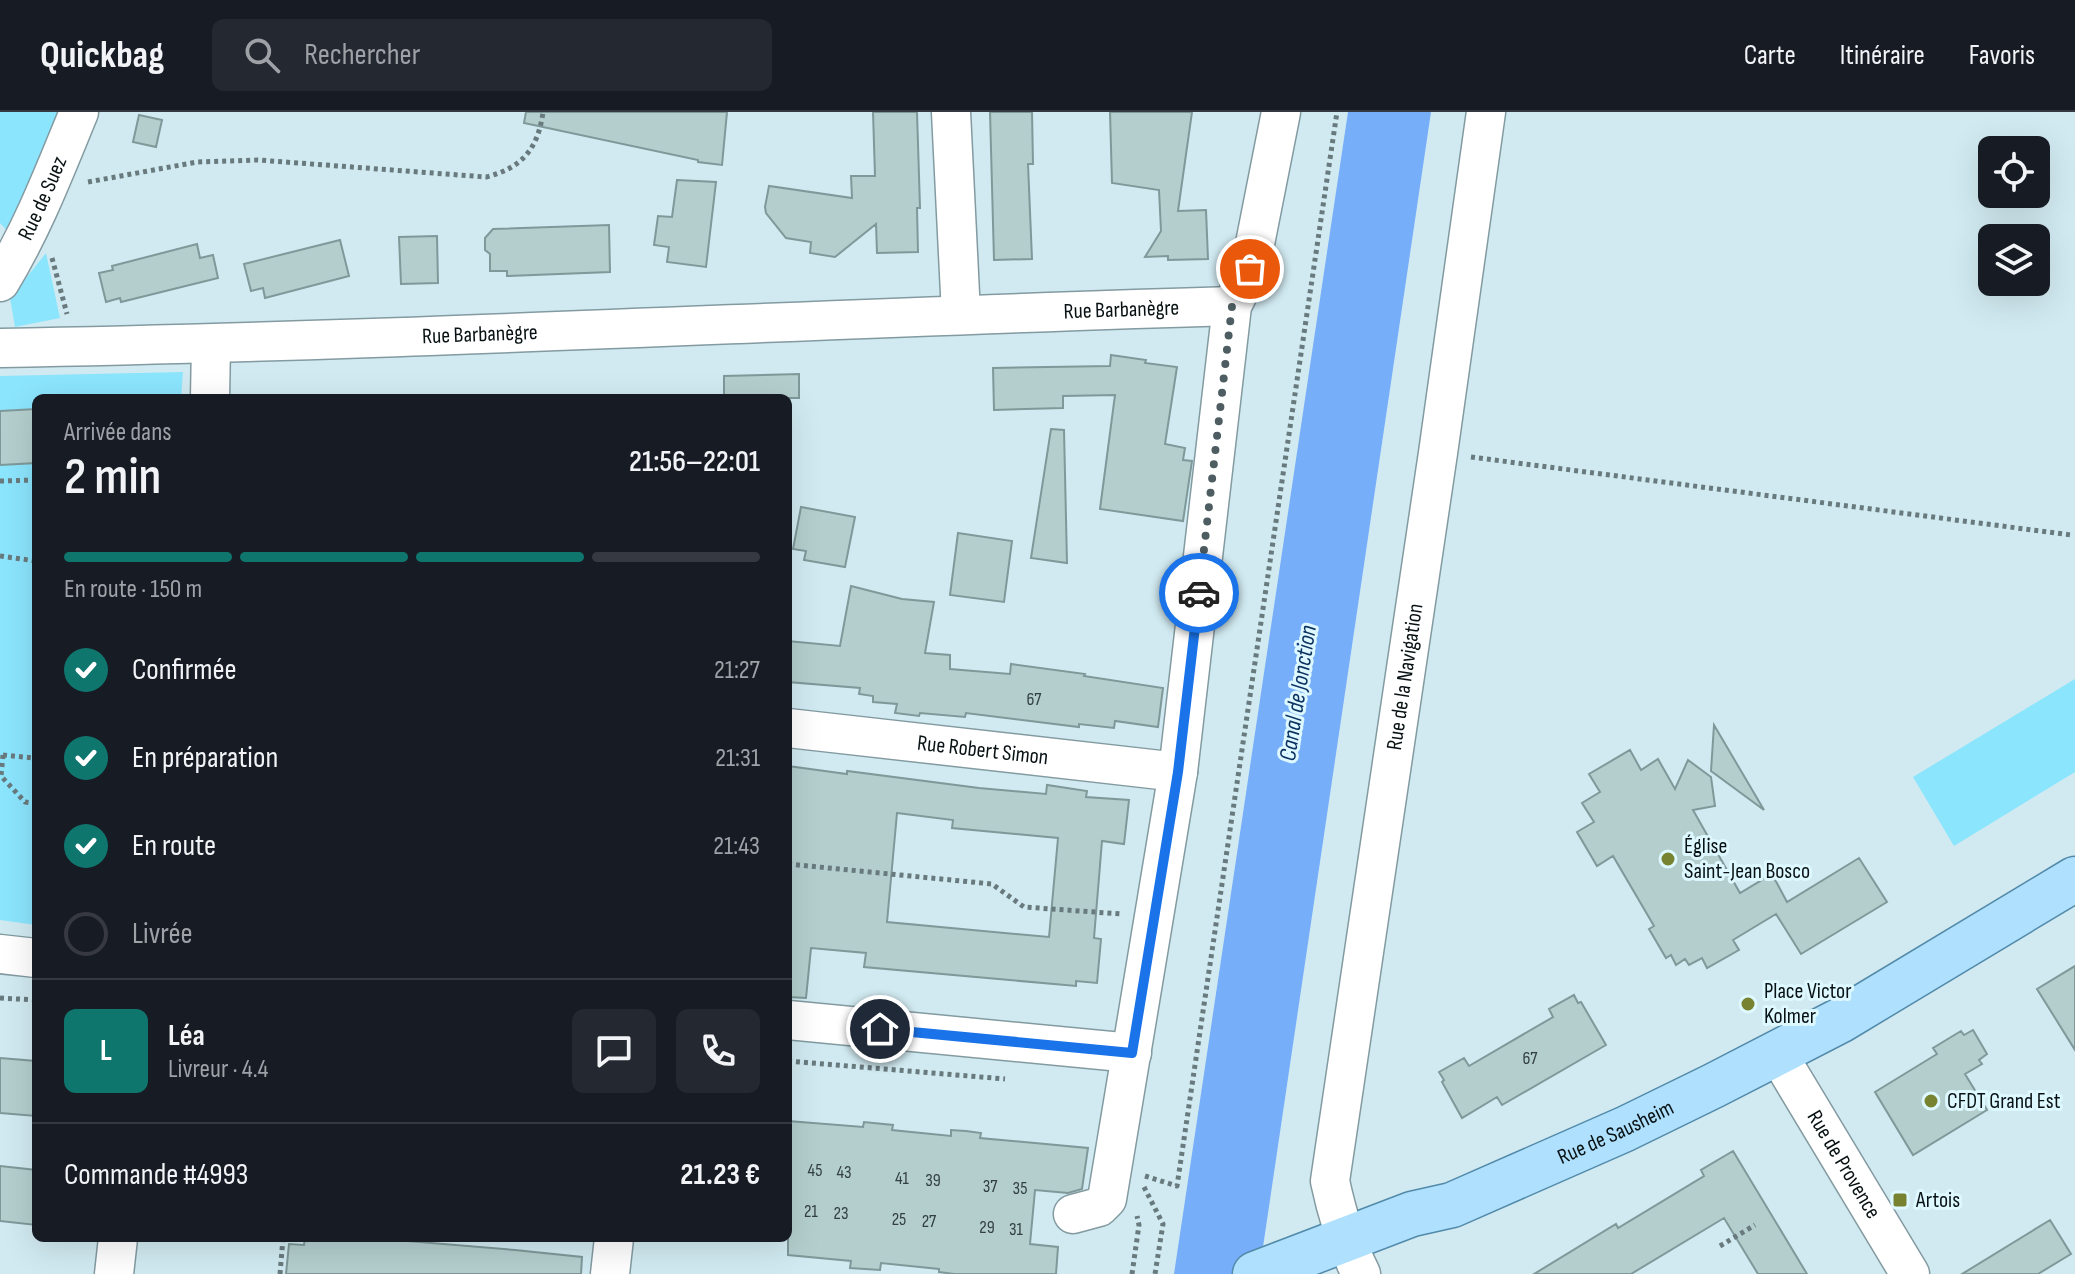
<!DOCTYPE html>
<html lang="fr">
<head>
<meta charset="utf-8">
<style>
	body { margin:0; font-family:"Sofia Sans Condensed",sans-serif; background:#242831; color:#f1f3f6; height:100vh; display:flex; flex-direction:column; font-size:30px; white-space:nowrap }
	* { box-sizing:border-box; margin:0 }
	p { font-size:26px; color:#9ea1a6 }
	.icon { flex:none; width:44px; height:44px; fill:none; stroke:currentColor; stroke-width:2; stroke-linecap:round; stroke-linejoin:round }
	.map { position:relative; flex:1; overflow:hidden }
	.drawer { position:absolute; left:32px; top:282px; width:760px; height:848px; display:flex; flex-direction:column; background:#171b24; border-radius:12px; box-shadow:0 8px 32px #0002 }
	.drawer>* { flex:none }
	.tools { position:absolute; left:1978px; top:24px; display:grid; gap:16px }
	.tools a { display:grid; place-items:center; width:72px; height:72px; border-radius:12px; background:#171b24; box-shadow:0 8px 32px #0002; font-size:40px }
	.pin { position:absolute; display:grid; place-items:center; width:68px; height:68px; color:#fff; margin:-34px; border:4px solid #fff; border-radius:50%; box-shadow:0 2px 8px #0007 }
	.courier { position:absolute; display:grid; place-items:center; width:80px; height:80px; margin:-40px; border:6px solid #1a73e8; border-radius:50%; background:#fff; color:#222; box-shadow:0 2px 10px #0007 }
	.headline em { font-style:normal; font-weight:600 }
	.headline div { display:flex; flex-direction:column-reverse }
	.headline { display:flex; align-items:center; justify-content:space-between; height:136px; padding:0 32px }
	h1 { font-size:52px; font-weight:600; line-height:60px }
	.bar { display:grid; grid-template-columns:repeat(4,1fr); gap:12px 8px; align-content:center; height:96px; padding:0 32px }
	.bar i { height:10px; border-radius:6px; background:#363941 }
	.bar .current { background:#0f766e }
	.bar p { grid-column:span 4 }
	.line { display:flex; align-items:center; gap:20px; padding:0 32px; border-top:2px solid #363941 }
	.line div { flex:1 }
	.round { display:grid; place-items:center; flex:none; width:84px; height:84px; border-radius:12px; background:#242831 }
	ol { padding:0 32px; list-style:none }
	li { display:flex; align-items:center; gap:24px; height:88px }
	li p { margin-inline-start:auto }
	li .icon { padding:8px; border-radius:50%; background:#0f766e; color:#fff; stroke-width:4 }
	li:last-child { color:#9ea1a6 }
	li i { width:44px; height:44px; border:4px solid #363941; border-radius:50% }
	header { display:flex; align-items:center; gap:48px; box-sizing:border-box; height:112px; padding:0 40px; background:#171b24; border-bottom:2px solid #363941 }
	header strong { font-size:38px }
	nav { display:flex; gap:44px; margin-inline-start:auto; font-size:28px }
	.search { width:560px; height:72px; background:#242831; display:flex; align-items:center; gap:20px; box-sizing:border-box; padding:0 28px; border-radius:12px; color:#9ea1a6; font-size:30px }
	.map>svg:first-child { display:block }
	.green { fill:#8be5fd }
	.water { fill:#76aefa }
	.building { fill:#b4cece; stroke:#7f9899; stroke-width:2; fill-rule:evenodd }
	.lines { fill:none; stroke-linecap:round; stroke-linejoin:round }
	.minor-casing { stroke:#839aa1; stroke-width:41 }
	.major-casing { stroke:#528aaa; stroke-width:47 }
	.path { stroke:#697a7e; stroke-width:5; stroke-dasharray:4 4; stroke-linecap:butt }
	.minor { stroke:#fff; stroke-width:38 }
	.major { stroke:#afe0fd; stroke-width:44 }
	.done { stroke:#4e5d61; stroke-width:8; stroke-dasharray:0 14.4 }
	.route { stroke:#1a73e8; stroke-width:10 }
	.poi-dot { fill:#778331; stroke:#def8ff; stroke-width:3 }
	.labels { text-anchor:middle; dominant-baseline:central; stroke-width:6; stroke-linejoin:round; paint-order:stroke }
	.number-label { font-size:18px; fill:#334042 }
	.street-label { font-size:22px; fill:#081113; stroke:#def8ff }
	.poi-label { font-size:22px; fill:#081113; stroke:#def8ff; text-anchor:start }
	.water-label { font-size:24px; font-style:italic; fill:#0c3261; stroke:#def8ff }
</style>
</head>
<body>
<header>
<strong>Quickbag</strong>
<div class="search"><svg class="icon" aria-label="search" viewBox="0 0 24 24"><circle cx="10" cy="10" r="6"/><path d="M15 15l6 6"/></svg>Rechercher</div>
<nav><a>Carte</a><a>Itinéraire</a><a>Favoris</a></nav>
</header>
<div class="map">
<svg width="2075" height="1162" viewBox="0 0 2075 1162">
	<rect width="100%" height="100%" fill="#d1eaf1"/>
	<!-- green -->
	<path class="green" d="M0,0H61L10,122L0,111Z
		M46,141L60,206L15,215L10,186Z
		M183,260L181,286H36V813L0,808V264Z
		M2075,567V660L1954,734L1913,665Z"/>
	<!-- water -->
	<path class="water" d="M1348,0H1431L1259,1162H1174Z"/>
	<!-- building -->
	<path class="building" d="M526,0H727L722,53L698,50V48L524,11Z
		M873,0H917L920,96H917L918,140L877,141L876,112L835,145L810,141L811,130L786,126L766,101L765,95L769,74L852,86L851,64H875Z
		M990,0H1032L1033,52H1028L1032,147L994,148Z
		M1110,0H1192L1178,99L1206,98L1208,147L1168,148V144L1145,145L1161,119L1159,78L1112,71Z
		M139,3L162,8L156,35L133,30Z
		M677,68L716,70L706,155L667,150L669,135L654,133L658,104L672,105Z
		M609,113L610,160L507,164V159H490V142L485,138V126L493,117Z
		M437,124L438,171L401,172L399,125Z
		M340,128L349,164L265,186L263,176L251,179L244,152Z
		M197,132L200,146L213,143L218,166L121,190L120,186L106,190L99,161L113,158L112,154Z
		M1111,243L1146,248L1145,251L1177,255L1165,332L1185,336L1183,348L1192,349L1183,409L1100,397L1115,283L1063,284V296L994,298L993,256L1110,254Z
		M799,262V286H724V264Z
		M36,297V351L0,353V299Z
		M1051,317L1064,318L1067,451L1031,446Z
		M801,395L855,405L845,455L804,448L806,439L793,437Z
		M958,421L1012,429L1004,490L950,483Z
		M851,474L902,487L934,490L925,541L950,543V557L1010,562L1011,552L1085,562L1084,564L1163,576L1158,615L1115,609L1114,616L1079,612V615L966,601L965,605L920,601L919,604L895,601L897,592L873,590V584L859,582L860,576L788,570V529L840,534Z
		M1714,613L1764,698L1711,659Z
		M1630,638L1641,658L1658,647L1675,677L1688,648L1711,665L1715,694L1693,698L1740,781L1772,762L1787,790L1859,746L1887,790L1801,842L1776,802L1733,828L1739,838L1707,856L1702,846L1689,853L1685,847L1676,853L1671,843L1666,846L1649,817L1654,814L1613,744L1597,754L1577,720L1594,710L1582,691L1600,680L1589,662Z
		M788,654L847,662V659L979,676L1046,682L1047,673L1087,679L1086,685L1129,688L1124,732L1102,729L1094,826L1101,827L1097,871L1076,869V874L864,855L866,841L811,836L806,886L788,885ZM897,701L953,708L952,716L1058,726L1049,825L887,810Z
		M2075,854V938L2037,877Z
		M1574,883L1578,891L1581,890L1606,933L1502,993L1497,985L1462,1006L1442,970L1444,968L1439,960L1464,946L1469,954L1553,905L1549,897Z
		M1973,918L1987,942L1979,948L1982,952L1965,962L1987,998L1913,1043L1875,980L1937,942L1933,936L1961,919L1964,923Z
		M0,946L36,949V1004L0,1001Z
		M788,1009L863,1015L864,1010L893,1013L892,1018L951,1024V1018L966,1019L981,1021L980,1026L1088,1036L1082,1077L1068,1081L1035,1078L1030,1132L1058,1135L1056,1162H954L939,1160V1157L881,1151L880,1158L850,1156L851,1149L788,1143Z
		M1733,1039L1807,1162H1758L1724,1106L1631,1162H1534L1616,1112L1618,1116L1704,1064L1701,1058Z
		M0,1054L36,1058V1113L0,1109Z
		M2050,1108L2071,1142L2038,1162H1962Z
		M305,1126H371L515,1138L582,1145L581,1162H286L289,1132L304,1133Z"/>
	<g class="lines">
		<defs>
			<g id="minor">
				<path d="M951,0L961,202"/>
				<path id="s1" d="M0,170C33,116 55,58 79,0"/>
				<path id="s2" d="M0,236C411,229 821,206 1232,194"/>
				<path d="M210,286L211,232"/>
				<path id="s3" d="M788,616L1178,660"/>
				<path d="M0,842L36,846"/>
				<path d="M788,908L1132,941"/>
				<path id="s4" d="M1777,941L1910,1162"/>
				<path d="M1073,1102L1099,1095L1107,1087L1178,660L1232,194L1250,157L1281,0"/>
				<path d="M114,1162L118,1126"/>
				<path d="M610,1162L614,1126"/>
				<path id="s5" d="M1361,1162C1346,1132 1337,1102 1330,1069L1438,341L1486,0"/>
			</g>
			<g id="major">
				<path id="s6" d="M1255,1162L1412,1102L1452,1093L1625,1017L1713,974L1841,908L2075,767"/>
			</g>
		</defs>
		<!-- minor casing -->
		<use href="#minor" class="minor-casing"/>
		<!-- major casing -->
		<use href="#major" class="major-casing"/>
		<!-- path -->
		<path class="path" d="M88,70L197,50L258,48L486,65C522,56 538,37 543,0
			M52,146L67,202
			M1471,345L2071,423
			M0,369L36,368
			M0,444L36,449
			M3,643L1,664L25,690L33,691
			M3,643L34,646
			M788,752L992,772L1024,795L1122,802
			M0,886L36,888
			M788,949L1005,967
			M1145,1064L1177,1074L1337,0
			M1144,1075L1163,1112L1155,1162
			M1720,1134L1755,1113
			M280,1162L283,1126
			M1132,1162L1139,1113L1137,1104"/>
		<!-- minor -->
		<use href="#minor" class="minor"/>
		<!-- major -->
		<use href="#major" class="major"/>
	</g>
	<g class="lines">
		<!-- done -->
		<path class="done" d="M1199,481L1232,194L1250,157"/>
		<!-- route -->
		<path class="route" d="M880,917L1132,941L1178,660L1199,481"/>
	</g>
	<!-- markers -->
	<g class="poi-dot">
		<circle cx="1668" cy="747" r="8"/>
		<circle cx="1748" cy="892" r="8"/>
		<circle cx="1931" cy="989" r="8"/>
		<rect x="1892" y="1080" width="16" height="16" rx="4"/>
	</g>
	<g class="labels">
		<!-- number labels -->
		<g class="number-label">
			<text x="1034" y="587">67</text>
			<text x="1530" y="946">67</text>
			<text x="815" y="1058">45</text>
			<text x="844" y="1060">43</text>
			<text x="902" y="1066">41</text>
			<text x="933" y="1068">39</text>
			<text x="990" y="1074">37</text>
			<text x="1020" y="1076">35</text>
			<text x="811" y="1099">21</text>
			<text x="841" y="1101">23</text>
			<text x="899" y="1107">25</text>
			<text x="929" y="1109">27</text>
			<text x="987" y="1115">29</text>
			<text x="1016" y="1117">31</text>
		</g>
		<!-- street labels -->
		<g class="street-label">
			<text stroke="none"><textPath href="#s1" startOffset="94">Rue de Suez</textPath></text>
			<text stroke="none"><textPath href="#s2" startOffset="1122">Rue Barbanègre</textPath></text>
			<text stroke="none"><textPath href="#s2" startOffset="480">Rue Barbanègre</textPath></text>
			<text stroke="none"><textPath href="#s5" startOffset="608">Rue de la Navigation</textPath></text>
			<text stroke="none"><textPath href="#s3" startOffset="196">Rue Robert Simon</textPath></text>
			<text stroke="none"><textPath href="#s6" startOffset="388">Rue de Sausheim</textPath></text>
			<text stroke="none"><textPath href="#s4" startOffset="130">Rue de Provence</textPath></text>
		</g>
		<!-- poi labels -->
		<g class="poi-label">
			<text x="1684" y="734">Église<tspan x="1684" dy="25">Saint-Jean Bosco</tspan></text>
			<text x="1764" y="879">Place Victor<tspan x="1764" dy="25">Kolmer</tspan></text>
			<text x="1947" y="989">CFDT Grand Est</text>
			<text x="1916" y="1088">Artois</text>
		</g>
		<!-- water labels -->
		<g class="water-label">
			<text transform="translate(1298 581) rotate(-81)">Canal de Jonction</text>
		</g>
	</g>
</svg>
<div class="tools">
<a><svg class="icon" aria-label="locate" viewBox="0 0 24 24"><circle cx="12" cy="12" r="6"/><path d="M12 2v4M12 18v4M2 12h4M18 12h4"/></svg></a>
<a><svg class="icon" aria-label="layers" viewBox="0 0 24 24"><path d="M12 4l9 5-9 5-9-5zM3 14l9 5 9-5"/></svg></a>
</div>
<div class="pin" style="left:1250px;top:157px;background:#ea580c"><svg class="icon" aria-label="bag" viewBox="0 0 24 24"><path d="M5 8h14l-1 12H6zM9 8a3 3 0 0 1 6 0"/></svg></div>
<div class="pin" style="left:880px;top:917px;background:#1f2937"><svg class="icon" aria-label="home" viewBox="0 0 24 24"><path d="M3 11l9-7 9 7M6 9v11h12V9"/></svg></div>
<div class="courier" style="left:1199px;top:481px"><svg class="icon" aria-label="car" viewBox="0 0 24 24"><path d="M5 17H2v-5l4-1 3-4h7l3 4 3 1v5h-3M9 17h6M6 11h13"/><circle cx="7" cy="17" r="2"/><circle cx="17" cy="17" r="2"/></svg></div>
<section class="drawer">
<div class="headline"><div><h1>2 min</h1><p>Arrivée dans</p></div><em>21:56–22:01</em></div>
<div class="bar"><i class="current"></i><i class="current"></i><i class="current"></i><i></i><p>En route · 150 m</p></div>
<ol>
<li><svg class="icon" aria-label="check" viewBox="0 0 24 24"><path d="M5 12l5 5 9-10"/></svg>Confirmée<p>21:27</p></li>
<li><svg class="icon" aria-label="check" viewBox="0 0 24 24"><path d="M5 12l5 5 9-10"/></svg>En préparation<p>21:31</p></li>
<li><svg class="icon" aria-label="check" viewBox="0 0 24 24"><path d="M5 12l5 5 9-10"/></svg>En route<p>21:43</p></li>
<li><i></i>Livrée</li>
</ol>
<div class="line" style="height:144px"><b class="round" style="background:#0f766e;color:#fff">L</b><div><b>Léa</b><p>Livreur · 4.4</p></div><a class="round"><svg class="icon" aria-label="chat" viewBox="0 0 24 24"><path d="M4 5h16v11H9l-5 4z"/></svg></a><a class="round"><svg class="icon" aria-label="phone" viewBox="0 0 24 24"><path d="M5 4h4l2 5-3 2q2 4 5 5l2-3 5 2v4C11 20 4 13 5 4z"/></svg></a></div>
<div class="line" style="height:104px"><div>Commande #4993</div><b>21.23 €</b></div>
</section>
</div>
</body>
</html>
